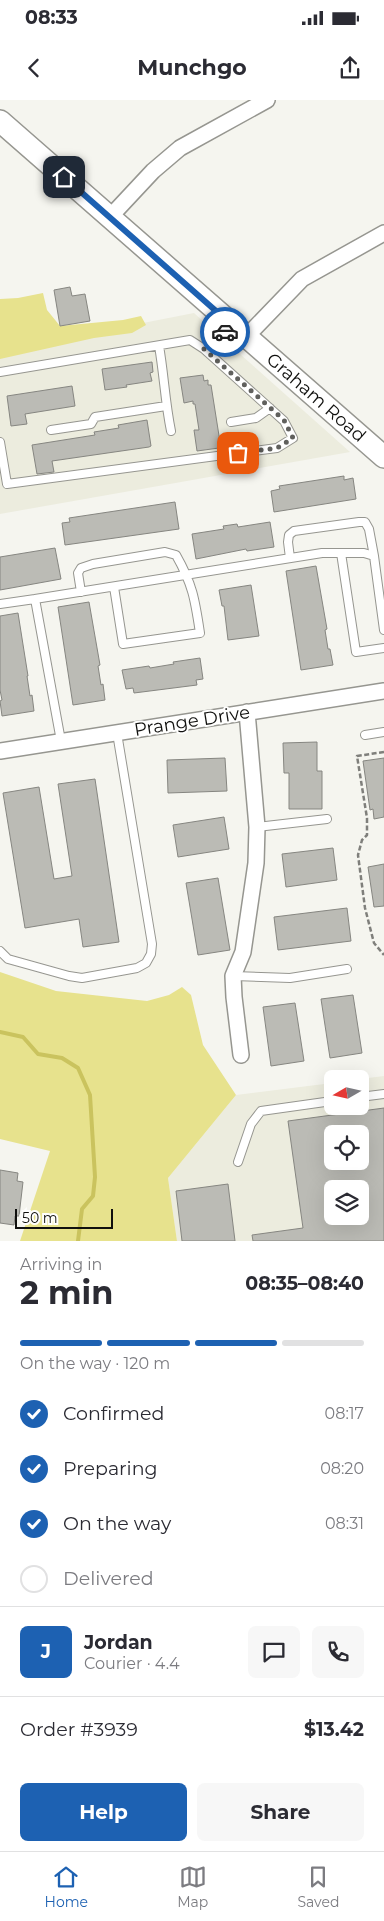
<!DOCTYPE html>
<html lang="en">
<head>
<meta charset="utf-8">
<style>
	body { margin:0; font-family:Montserrat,sans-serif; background:#f7f7f7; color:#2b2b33; height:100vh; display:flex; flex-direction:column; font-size:19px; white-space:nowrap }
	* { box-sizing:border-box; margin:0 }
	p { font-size:16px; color:#7c7c81 }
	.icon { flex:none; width:28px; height:28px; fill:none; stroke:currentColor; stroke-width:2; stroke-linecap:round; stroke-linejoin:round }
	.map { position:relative; height:1141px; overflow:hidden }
	.drawer { display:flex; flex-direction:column; background:#fff; flex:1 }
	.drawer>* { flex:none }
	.needle { width:32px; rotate:261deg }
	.tools { position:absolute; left:324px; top:970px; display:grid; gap:10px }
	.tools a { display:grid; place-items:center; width:45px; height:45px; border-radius:8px; background:#fff; box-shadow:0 5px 20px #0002; font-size:25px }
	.scale { position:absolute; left:15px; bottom:12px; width:98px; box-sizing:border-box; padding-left:5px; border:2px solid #10100e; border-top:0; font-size:14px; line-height:18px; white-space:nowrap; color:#10100e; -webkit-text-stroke:4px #fffffe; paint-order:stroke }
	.pin { position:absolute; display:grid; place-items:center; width:42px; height:42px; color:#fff; margin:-21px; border-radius:10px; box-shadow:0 2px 8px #0006 }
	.courier { position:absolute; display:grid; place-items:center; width:50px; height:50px; margin:-25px; border:4px solid #1d61b2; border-radius:50%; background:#fff; color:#222; box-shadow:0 1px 6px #0007 }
	.headline em { font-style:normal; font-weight:700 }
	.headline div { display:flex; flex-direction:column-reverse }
	.headline { display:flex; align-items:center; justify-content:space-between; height:85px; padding:0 20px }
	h1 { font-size:32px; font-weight:700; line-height:38px }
	.bar { display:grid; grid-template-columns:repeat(4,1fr); gap:8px 5px; align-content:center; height:60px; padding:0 20px }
	.bar i { height:6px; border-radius:4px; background:#e1e1e2 }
	.bar .active { background:#1d61b2 }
	.bar p { grid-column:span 4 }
	.line { display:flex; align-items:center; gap:12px; padding:0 20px; border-top:1px solid #e1e1e2 }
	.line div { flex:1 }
	.round { display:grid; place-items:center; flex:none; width:52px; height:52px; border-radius:8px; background:#f7f7f7 }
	ol { padding:0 20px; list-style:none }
	li { display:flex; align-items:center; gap:15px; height:55px }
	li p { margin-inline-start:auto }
	li .icon { padding:5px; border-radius:50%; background:#1d61b2; color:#fff; stroke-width:4 }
	li:last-child { color:#7c7c81 }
	li i { width:28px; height:28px; border:2px solid #e1e1e2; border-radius:50% }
	.cta { display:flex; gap:10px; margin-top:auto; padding:10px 20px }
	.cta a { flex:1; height:58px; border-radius:8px; background:#1d61b2; color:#fff; font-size:20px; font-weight:700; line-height:58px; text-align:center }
	.cta a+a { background:#f7f7f7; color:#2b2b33 }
	.status { display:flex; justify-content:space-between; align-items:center; height:35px; padding:0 25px; background:#fff; direction:ltr }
	.status svg { height:14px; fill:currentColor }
	header { display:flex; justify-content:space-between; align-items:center; height:65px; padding:0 20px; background:#fff; font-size:22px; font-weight:700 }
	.tabs { display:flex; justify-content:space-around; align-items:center; height:70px; border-top:1px solid #e1e1e2; background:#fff; font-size:14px; color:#7c7c81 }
	.tabs a { display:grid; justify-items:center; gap:2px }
	.tabs .active { color:#1d61b2 }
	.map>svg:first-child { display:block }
	.built { fill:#ececde; fill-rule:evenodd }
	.green { fill:#e7e28d }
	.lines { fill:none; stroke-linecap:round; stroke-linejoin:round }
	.stream { stroke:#cac35e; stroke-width:4 }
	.building { fill:#bbbbb5; stroke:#868681; fill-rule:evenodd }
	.lane-casing { stroke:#969690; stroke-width:10 }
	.street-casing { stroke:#969690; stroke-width:18 }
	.secondary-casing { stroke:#969690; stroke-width:24 }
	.path { stroke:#7f7f7b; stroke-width:2.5; stroke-dasharray:5 2.5; stroke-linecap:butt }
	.lane { stroke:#fff; stroke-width:8 }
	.street { stroke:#fff; stroke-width:15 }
	.secondary { stroke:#fff; stroke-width:21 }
	.done { stroke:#60605d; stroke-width:5; stroke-dasharray:0 9 }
	.route { stroke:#1d61b2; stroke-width:6 }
	.labels { text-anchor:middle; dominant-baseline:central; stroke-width:4; stroke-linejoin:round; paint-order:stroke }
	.street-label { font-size:18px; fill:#10100e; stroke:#fffffe }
</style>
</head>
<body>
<div class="status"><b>08:33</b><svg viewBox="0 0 49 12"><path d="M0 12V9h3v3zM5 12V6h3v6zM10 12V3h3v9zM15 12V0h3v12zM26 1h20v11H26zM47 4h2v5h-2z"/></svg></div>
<header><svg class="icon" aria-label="back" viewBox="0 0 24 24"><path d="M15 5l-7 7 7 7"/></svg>Munchgo<svg class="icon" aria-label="share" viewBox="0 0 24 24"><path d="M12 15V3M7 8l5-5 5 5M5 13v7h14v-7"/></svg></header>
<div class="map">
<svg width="384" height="1141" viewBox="0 0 384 1141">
	<rect width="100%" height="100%" fill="#f5f5ef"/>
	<!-- built -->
	<path class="built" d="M194,213L350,352L0,414V251Z
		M384,976V1141H177L168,1078L236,995L332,983V1006H360V979ZM332,1034H360V1061H332ZM332,1089H360V1116H332Z"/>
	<!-- green -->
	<path class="green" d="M43,193L47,210L60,226L123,220L141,216L146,225L132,233L94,238L0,259V199L18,198Z
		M0,872L56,891L147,901L169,895L182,887L191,895L203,945L236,995L168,1078L177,1141H20L50,1051L0,1039Z"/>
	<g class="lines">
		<!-- stream -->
		<path class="stream" d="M0,932L23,937L38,954L62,958L78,968L90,995L95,1077L93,1096L82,1109L78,1141"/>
	</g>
	<!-- building -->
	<path class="building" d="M70,187L72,196L85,194L90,221L60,226L54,190Z
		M152,262L153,272L150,273L152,281L126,285L127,287L105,290L102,269Z
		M203,275L204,281L208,280V285H211L220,342L218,343L219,348L197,351L194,330H199L195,304H193V301L184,303L180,278Z
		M72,286L75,306L25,314L27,324L11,326L7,296Z
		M147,320L151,346L149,347L52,361L54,372L37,374L32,345L95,335L94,332L119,328L118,325Z
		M344,376V380L353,378L356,399L274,412L271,391L280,389L279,386Z
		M175,402L179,429L65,445L62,423L70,422L69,418Z
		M270,422L274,447L247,451L246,449L196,459L192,434L224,429L223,426L237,424L238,427Z
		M55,448L61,479L0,490V457Z
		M316,466L327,529L325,530L328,549H330L333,565L301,570L286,471Z
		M251,485L259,536L228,540L224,506H222L219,490Z
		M89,502L100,565L98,566L101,585L103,584L105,600L73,605L58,507Z
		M18,513L28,576H27L30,596L32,595L34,611L2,616L0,601L2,600L0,590V516Z
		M200,558L203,579L196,580L197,585L134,593L133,588L126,589L122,570L149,566L150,568L174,564L173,562Z
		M317,642V671H322V709H289V673H284L283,643Z
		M225,658L227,691L168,693L167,660Z
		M384,658V717L374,719L373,709L370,710L363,661Z
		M95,679L119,842L83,847L79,819L25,828L3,693L39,687L54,779L72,776L58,684Z
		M224,717L229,749L178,757L173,725Z
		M333,748L337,780L286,787L282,754Z
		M384,764V806L374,807L368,767Z
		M218,778L230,850L198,855L186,783Z
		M347,808L351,841L278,850L274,817Z
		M353,895L362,953L330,958L321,899Z
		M295,903L304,961L271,966L263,907Z
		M384,1008V1141H253L252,1135L303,1128L288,1021ZM332,1034H360V1061H332ZM332,1089H360V1116H332Z
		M0,1070L18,1073L17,1081L23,1082L19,1116H15L14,1125L0,1123Z
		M228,1084L235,1141H182L176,1091Z"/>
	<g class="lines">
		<defs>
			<path id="lane" d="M159,246C164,274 165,302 171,331
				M204,249L232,227
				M0,272L190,240L204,249L284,321L293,338L277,348L7,384L0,342
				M231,322L256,318L270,308
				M51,330L91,324L95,317L166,306
				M341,453L356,552L384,548
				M290,458L288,442L289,435L294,431L359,422H365L369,429L374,456
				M81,492L78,473L81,468L93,464L165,452L176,455C193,485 195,500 200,533L123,544L114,487
				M0,504L35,499
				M365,635L384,632
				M61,641L35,499L322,453H364L374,456L384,530
				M257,727L327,719
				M0,851L8,859L69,876L82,878L137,868L146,863L151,854L152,844L117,633
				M233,876L290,878L347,869
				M360,997L384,994
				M238,1062L251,1024L261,1011L332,1001"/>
			<path id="street" d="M110,117L153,71L180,48L267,0
				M246,237L302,179L384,133
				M0,651L384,591
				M241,955L234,897L233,876L243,852L256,763L257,727L247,612"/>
			<g id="secondary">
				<path id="s1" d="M0,21L384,357"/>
			</g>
		</defs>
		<!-- lane casing -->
		<use href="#lane" class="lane-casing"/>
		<!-- street casing -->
		<use href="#street" class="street-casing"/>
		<!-- secondary casing -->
		<use href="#secondary" class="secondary-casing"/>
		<!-- path -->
		<path class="path" d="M384,652L357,656L367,718V735L362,740L358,755L365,808L374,843L384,855"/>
		<!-- lane -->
		<use href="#lane" class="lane"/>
		<!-- street -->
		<use href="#street" class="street"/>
		<!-- secondary -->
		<use href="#secondary" class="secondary"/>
	</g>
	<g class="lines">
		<!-- done -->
		<path class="done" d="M225,232L204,249L284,320L293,338L277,348L238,353"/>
		<!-- route -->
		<path class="route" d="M64,77L233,226L225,232"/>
	</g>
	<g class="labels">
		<!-- street labels -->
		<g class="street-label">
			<text stroke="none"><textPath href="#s1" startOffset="420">Graham Road</textPath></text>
			<text transform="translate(192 621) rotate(-9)">Prange Drive</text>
		</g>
	</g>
</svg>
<div class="tools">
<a><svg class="needle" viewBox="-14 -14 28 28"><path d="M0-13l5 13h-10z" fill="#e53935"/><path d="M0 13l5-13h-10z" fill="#7c7c81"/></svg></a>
<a><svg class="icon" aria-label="locate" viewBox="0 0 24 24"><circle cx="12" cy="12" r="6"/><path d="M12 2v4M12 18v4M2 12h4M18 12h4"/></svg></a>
<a><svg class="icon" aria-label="layers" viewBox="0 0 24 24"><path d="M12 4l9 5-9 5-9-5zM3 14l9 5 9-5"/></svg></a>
</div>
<div class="scale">50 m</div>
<div class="pin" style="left:238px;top:353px;background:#ea580c"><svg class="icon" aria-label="bag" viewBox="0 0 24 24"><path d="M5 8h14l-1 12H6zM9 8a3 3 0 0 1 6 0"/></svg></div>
<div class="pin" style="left:64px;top:77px;background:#1f2937"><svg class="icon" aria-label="home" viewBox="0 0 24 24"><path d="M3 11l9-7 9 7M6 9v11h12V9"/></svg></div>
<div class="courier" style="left:225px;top:232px"><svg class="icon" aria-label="car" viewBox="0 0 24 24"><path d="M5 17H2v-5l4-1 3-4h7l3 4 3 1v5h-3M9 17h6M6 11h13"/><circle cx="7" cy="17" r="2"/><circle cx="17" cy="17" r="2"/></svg></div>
</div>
<section class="drawer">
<div class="headline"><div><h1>2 min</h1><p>Arriving in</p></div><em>08:35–08:40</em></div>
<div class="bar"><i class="active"></i><i class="active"></i><i class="active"></i><i></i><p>On the way · 120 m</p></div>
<ol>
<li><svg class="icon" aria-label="check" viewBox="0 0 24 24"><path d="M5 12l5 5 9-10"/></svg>Confirmed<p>08:17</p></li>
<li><svg class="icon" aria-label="check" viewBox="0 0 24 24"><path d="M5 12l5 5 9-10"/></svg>Preparing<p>08:20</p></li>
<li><svg class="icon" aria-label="check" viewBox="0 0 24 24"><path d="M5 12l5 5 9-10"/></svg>On the way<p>08:31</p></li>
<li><i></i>Delivered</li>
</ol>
<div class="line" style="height:90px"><b class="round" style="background:#1d61b2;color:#fff">J</b><div><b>Jordan</b><p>Courier · 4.4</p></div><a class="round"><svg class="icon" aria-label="chat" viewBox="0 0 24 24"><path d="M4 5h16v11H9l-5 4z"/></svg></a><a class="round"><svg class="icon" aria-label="phone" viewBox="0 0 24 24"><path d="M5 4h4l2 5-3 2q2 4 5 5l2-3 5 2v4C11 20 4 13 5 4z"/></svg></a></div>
<div class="line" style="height:65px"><div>Order #3939</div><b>$13.42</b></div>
<div class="cta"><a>Help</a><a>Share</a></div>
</section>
<nav class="tabs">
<a class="active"><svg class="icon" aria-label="home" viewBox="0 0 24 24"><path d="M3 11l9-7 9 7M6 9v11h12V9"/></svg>Home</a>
<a><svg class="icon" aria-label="map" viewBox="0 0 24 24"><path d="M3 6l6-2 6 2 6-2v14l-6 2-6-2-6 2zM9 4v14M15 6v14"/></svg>Map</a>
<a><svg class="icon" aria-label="saved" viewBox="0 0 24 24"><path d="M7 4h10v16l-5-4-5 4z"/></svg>Saved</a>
</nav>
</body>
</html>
